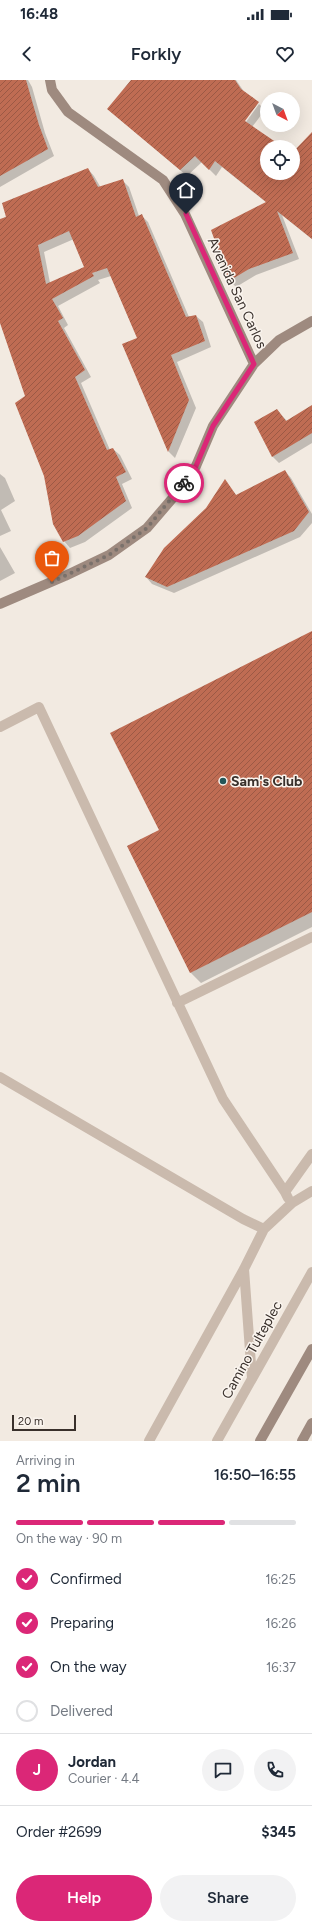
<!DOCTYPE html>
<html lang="en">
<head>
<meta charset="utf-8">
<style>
	body { margin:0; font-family:Figtree,sans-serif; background:#f2f2f3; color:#1f2937; height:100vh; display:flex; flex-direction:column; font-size:15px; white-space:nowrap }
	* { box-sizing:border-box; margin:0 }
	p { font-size:13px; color:#747a83 }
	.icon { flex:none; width:22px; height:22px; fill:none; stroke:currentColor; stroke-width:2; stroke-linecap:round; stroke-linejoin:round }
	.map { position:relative; height:1361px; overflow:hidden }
	.details { display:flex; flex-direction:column; background:#fff; flex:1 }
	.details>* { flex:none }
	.needle { width:26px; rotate:139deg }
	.tools { position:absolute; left:260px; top:12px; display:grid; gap:8px }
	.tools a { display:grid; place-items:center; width:40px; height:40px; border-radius:50%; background:#fff; box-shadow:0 4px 16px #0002; font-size:20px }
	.scale { position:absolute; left:12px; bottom:10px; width:64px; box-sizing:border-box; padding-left:4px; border:2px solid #39302b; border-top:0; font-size:11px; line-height:14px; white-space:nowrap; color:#39302b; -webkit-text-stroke:3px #faf4ee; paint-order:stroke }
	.pin { position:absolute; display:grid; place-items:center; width:34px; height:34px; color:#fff; margin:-41px -17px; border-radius:50% 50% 50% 0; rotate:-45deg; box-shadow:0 0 4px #0007 }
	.pin .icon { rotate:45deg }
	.courier { position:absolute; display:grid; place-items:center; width:40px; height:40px; margin:-20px; border:3px solid #db2777; border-radius:50%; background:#fff; color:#222; box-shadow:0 1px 5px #0007 }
	.headline em { font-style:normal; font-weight:600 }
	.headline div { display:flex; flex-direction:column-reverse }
	.headline { display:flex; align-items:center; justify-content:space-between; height:68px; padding:0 16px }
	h1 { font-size:26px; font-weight:600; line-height:30px }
	.bar { display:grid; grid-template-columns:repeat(4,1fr); gap:6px 4px; align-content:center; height:48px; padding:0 16px }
	.bar i { height:5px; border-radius:3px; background:#e0e1e3 }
	.bar .selected { background:#db2777 }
	.bar p { grid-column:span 4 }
	.line { display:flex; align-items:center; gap:10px; padding:0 16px; border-top:1px solid #e0e1e3 }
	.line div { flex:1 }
	.round { display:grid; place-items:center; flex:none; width:42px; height:42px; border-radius:21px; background:#f2f2f3 }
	ol { padding:0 16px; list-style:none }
	li { display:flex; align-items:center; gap:12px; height:44px }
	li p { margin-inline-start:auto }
	li .icon { padding:4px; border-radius:50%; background:#db2777; color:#fff; stroke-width:4 }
	li:last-child { color:#747a83 }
	li i { width:22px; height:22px; border:2px solid #e0e1e3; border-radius:50% }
	.action { display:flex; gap:8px; margin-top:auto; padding:8px 16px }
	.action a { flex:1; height:46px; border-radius:24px; background:#db2777; color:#fff; font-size:16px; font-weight:600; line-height:46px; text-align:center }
	.action a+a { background:#f2f2f3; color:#1f2937 }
	.status { display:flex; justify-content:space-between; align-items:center; height:28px; padding:0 20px; background:#fff; direction:ltr }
	.status svg { height:11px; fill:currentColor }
	header { display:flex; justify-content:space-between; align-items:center; height:52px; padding:0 16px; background:#fff; font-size:18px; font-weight:600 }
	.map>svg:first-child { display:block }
	.shadow { fill:#0003; fill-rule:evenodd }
	.building { fill:url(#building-hatch); fill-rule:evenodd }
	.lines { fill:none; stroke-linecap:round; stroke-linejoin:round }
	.lane { stroke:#cabaad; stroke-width:10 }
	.street { stroke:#cabaad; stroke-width:10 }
	.secondary { stroke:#9e8a7f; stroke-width:10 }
	.done { stroke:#7a716b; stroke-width:4; stroke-dasharray:0 7.2 }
	.route { stroke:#db2777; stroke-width:5 }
	.poi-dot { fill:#235659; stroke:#faf4ee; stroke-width:1.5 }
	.labels { text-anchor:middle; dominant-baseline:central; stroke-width:3; stroke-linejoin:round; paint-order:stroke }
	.street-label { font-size:14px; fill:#39302b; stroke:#faf4ee }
	.poi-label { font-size:14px; font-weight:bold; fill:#39302b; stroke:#faf4ee; text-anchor:start }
</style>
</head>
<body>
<div class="status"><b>16:48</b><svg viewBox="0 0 49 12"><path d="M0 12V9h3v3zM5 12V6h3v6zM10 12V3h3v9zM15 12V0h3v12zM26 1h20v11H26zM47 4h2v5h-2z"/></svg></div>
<header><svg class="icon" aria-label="back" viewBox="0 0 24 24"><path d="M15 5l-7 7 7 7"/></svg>Forkly<svg class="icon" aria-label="heart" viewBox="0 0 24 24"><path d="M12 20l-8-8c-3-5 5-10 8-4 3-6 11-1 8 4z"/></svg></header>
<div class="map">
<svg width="312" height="1361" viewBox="0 0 312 1361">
	<defs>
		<pattern id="building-hatch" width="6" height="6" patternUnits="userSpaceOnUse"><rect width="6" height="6" fill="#bf6c53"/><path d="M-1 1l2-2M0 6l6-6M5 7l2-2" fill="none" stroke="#9c5945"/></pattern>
	</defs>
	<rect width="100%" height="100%" fill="#f2eae1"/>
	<!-- shadow -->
	<path class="shadow" d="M0,0H28L32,7L45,53L54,76L0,107Z
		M133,0H236L245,13L241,45L243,46L259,24L265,30L252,47L281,67H267V93H293V74L312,55V159L282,135L299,179L256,195L236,207L229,200L267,123L222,87L216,96L202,82L187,96L115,35Z
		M88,89L94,96L101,108L122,100L129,107L139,136L141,135L148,142L189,237L196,236L203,242L211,267L177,282L196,328L175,378L169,372L123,265L138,259L111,196L98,200L100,203L58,226L68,245L64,248L91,297L81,303L110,370L113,369L120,375L132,399L122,404L132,428L85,462L70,468L64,461L45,396L26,317L0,240V140ZM74,159L85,188L50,203L44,172Z
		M312,326V363L279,383L272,376L277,330L287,341Z
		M285,391L291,398L312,434V443L300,457L174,513L152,504L146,497L207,429L225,401L237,416Z
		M0,394L5,398L15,421L1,430L11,451L0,456Z
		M0,467L15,493L0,501Z
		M312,552V847L201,903L191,893L128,766L160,750Z"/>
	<!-- building -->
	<path class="building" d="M0,0H26L39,45L48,69L0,96Z
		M131,0H235L241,9L259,22L245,41L283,67H267V93H293V72L312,52V159L277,131L293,173L249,189L229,201L211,150L266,122L215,81L209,90L195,76L180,90L107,29Z
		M88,88L98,107L123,99L136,137L142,134L186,237L196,235L205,261L171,275L189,320L168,372L122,264L137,258L107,188L92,193L94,196L52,219L63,238L58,241L85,290L75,297L107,370L113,368L126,392L116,397L126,421L78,456L63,462L53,444L44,396L15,323L25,316L0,243V139L6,137L2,123ZM69,151L84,187L46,204L38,165Z
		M312,325V353L272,377L254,342L277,329L286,341Z
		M285,390L309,432L294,451L167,507L145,497L164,468L206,428L225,399L236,415Z
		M312,551V832L190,893L127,766L159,750L110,653Z"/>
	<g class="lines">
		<!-- lane -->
		<path class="lane" d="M0,647L39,627L223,1019L285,1112
			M177,923L312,857
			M0,997L243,1139L264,1149
			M288,1118L285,1112L312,1074
			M244,1189L252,1298
			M149,1361L244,1189L264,1149L292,1123L312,1111"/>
		<!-- street -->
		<path class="street" d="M217,1361L312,1192"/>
		<!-- secondary -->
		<path class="secondary" d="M50,0L52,10L68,32L163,100L185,134L254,284
			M0,524L65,496L109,475L147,448L177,413L196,386L213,346L254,284L279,260L312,241
			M260,1361L312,1269
			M302,1361L312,1343"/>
	</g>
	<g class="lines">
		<!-- done -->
		<path class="done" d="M52,502L109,475L147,448L184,403"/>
		<!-- route -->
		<path class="route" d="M184,403L196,386L213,346L254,284L186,134"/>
	</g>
	<!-- markers -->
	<circle class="poi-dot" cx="223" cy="701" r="4"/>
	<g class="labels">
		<!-- street labels -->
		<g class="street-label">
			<text transform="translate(237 213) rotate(65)">Avenida San Carlos</text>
			<text transform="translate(252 1270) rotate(-61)">Camino Tulteplec</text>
		</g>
		<!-- poi labels -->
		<g class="poi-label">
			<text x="231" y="701">Sam's Club</text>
		</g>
	</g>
</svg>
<div class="tools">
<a><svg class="needle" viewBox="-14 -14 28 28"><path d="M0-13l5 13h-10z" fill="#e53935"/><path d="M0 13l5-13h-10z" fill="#747a83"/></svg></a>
<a><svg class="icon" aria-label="locate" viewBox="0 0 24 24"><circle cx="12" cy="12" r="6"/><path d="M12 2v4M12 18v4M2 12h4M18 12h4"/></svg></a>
</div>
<div class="scale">20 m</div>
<div class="pin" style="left:52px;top:502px;background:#ea580c"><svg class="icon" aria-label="bag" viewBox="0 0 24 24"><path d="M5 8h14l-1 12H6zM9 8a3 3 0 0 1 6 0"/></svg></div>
<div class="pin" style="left:186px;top:134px;background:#1f2937"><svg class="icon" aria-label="home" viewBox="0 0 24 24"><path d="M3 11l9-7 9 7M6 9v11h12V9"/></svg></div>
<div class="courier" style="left:184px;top:403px"><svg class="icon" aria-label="bike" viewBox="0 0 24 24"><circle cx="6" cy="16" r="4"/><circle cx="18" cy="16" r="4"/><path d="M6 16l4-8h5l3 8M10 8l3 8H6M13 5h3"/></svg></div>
</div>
<section class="details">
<div class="headline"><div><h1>2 min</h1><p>Arriving in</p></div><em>16:50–16:55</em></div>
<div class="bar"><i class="selected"></i><i class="selected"></i><i class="selected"></i><i></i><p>On the way · 90 m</p></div>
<ol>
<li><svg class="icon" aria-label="check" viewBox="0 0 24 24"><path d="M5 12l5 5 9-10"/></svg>Confirmed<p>16:25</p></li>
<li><svg class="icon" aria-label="check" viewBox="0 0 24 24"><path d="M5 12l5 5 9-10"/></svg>Preparing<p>16:26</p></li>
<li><svg class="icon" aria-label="check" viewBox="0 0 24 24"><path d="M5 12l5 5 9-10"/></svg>On the way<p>16:37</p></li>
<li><i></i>Delivered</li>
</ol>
<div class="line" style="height:72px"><b class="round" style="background:#db2777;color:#fff">J</b><div><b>Jordan</b><p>Courier · 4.4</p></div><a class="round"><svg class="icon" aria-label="chat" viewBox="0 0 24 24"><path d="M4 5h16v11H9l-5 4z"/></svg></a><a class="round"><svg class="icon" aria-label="phone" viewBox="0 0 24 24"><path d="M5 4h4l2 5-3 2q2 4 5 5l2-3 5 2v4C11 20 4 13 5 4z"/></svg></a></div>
<div class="line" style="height:52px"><div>Order #2699</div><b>$345</b></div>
<div class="action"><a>Help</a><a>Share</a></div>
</section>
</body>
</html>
